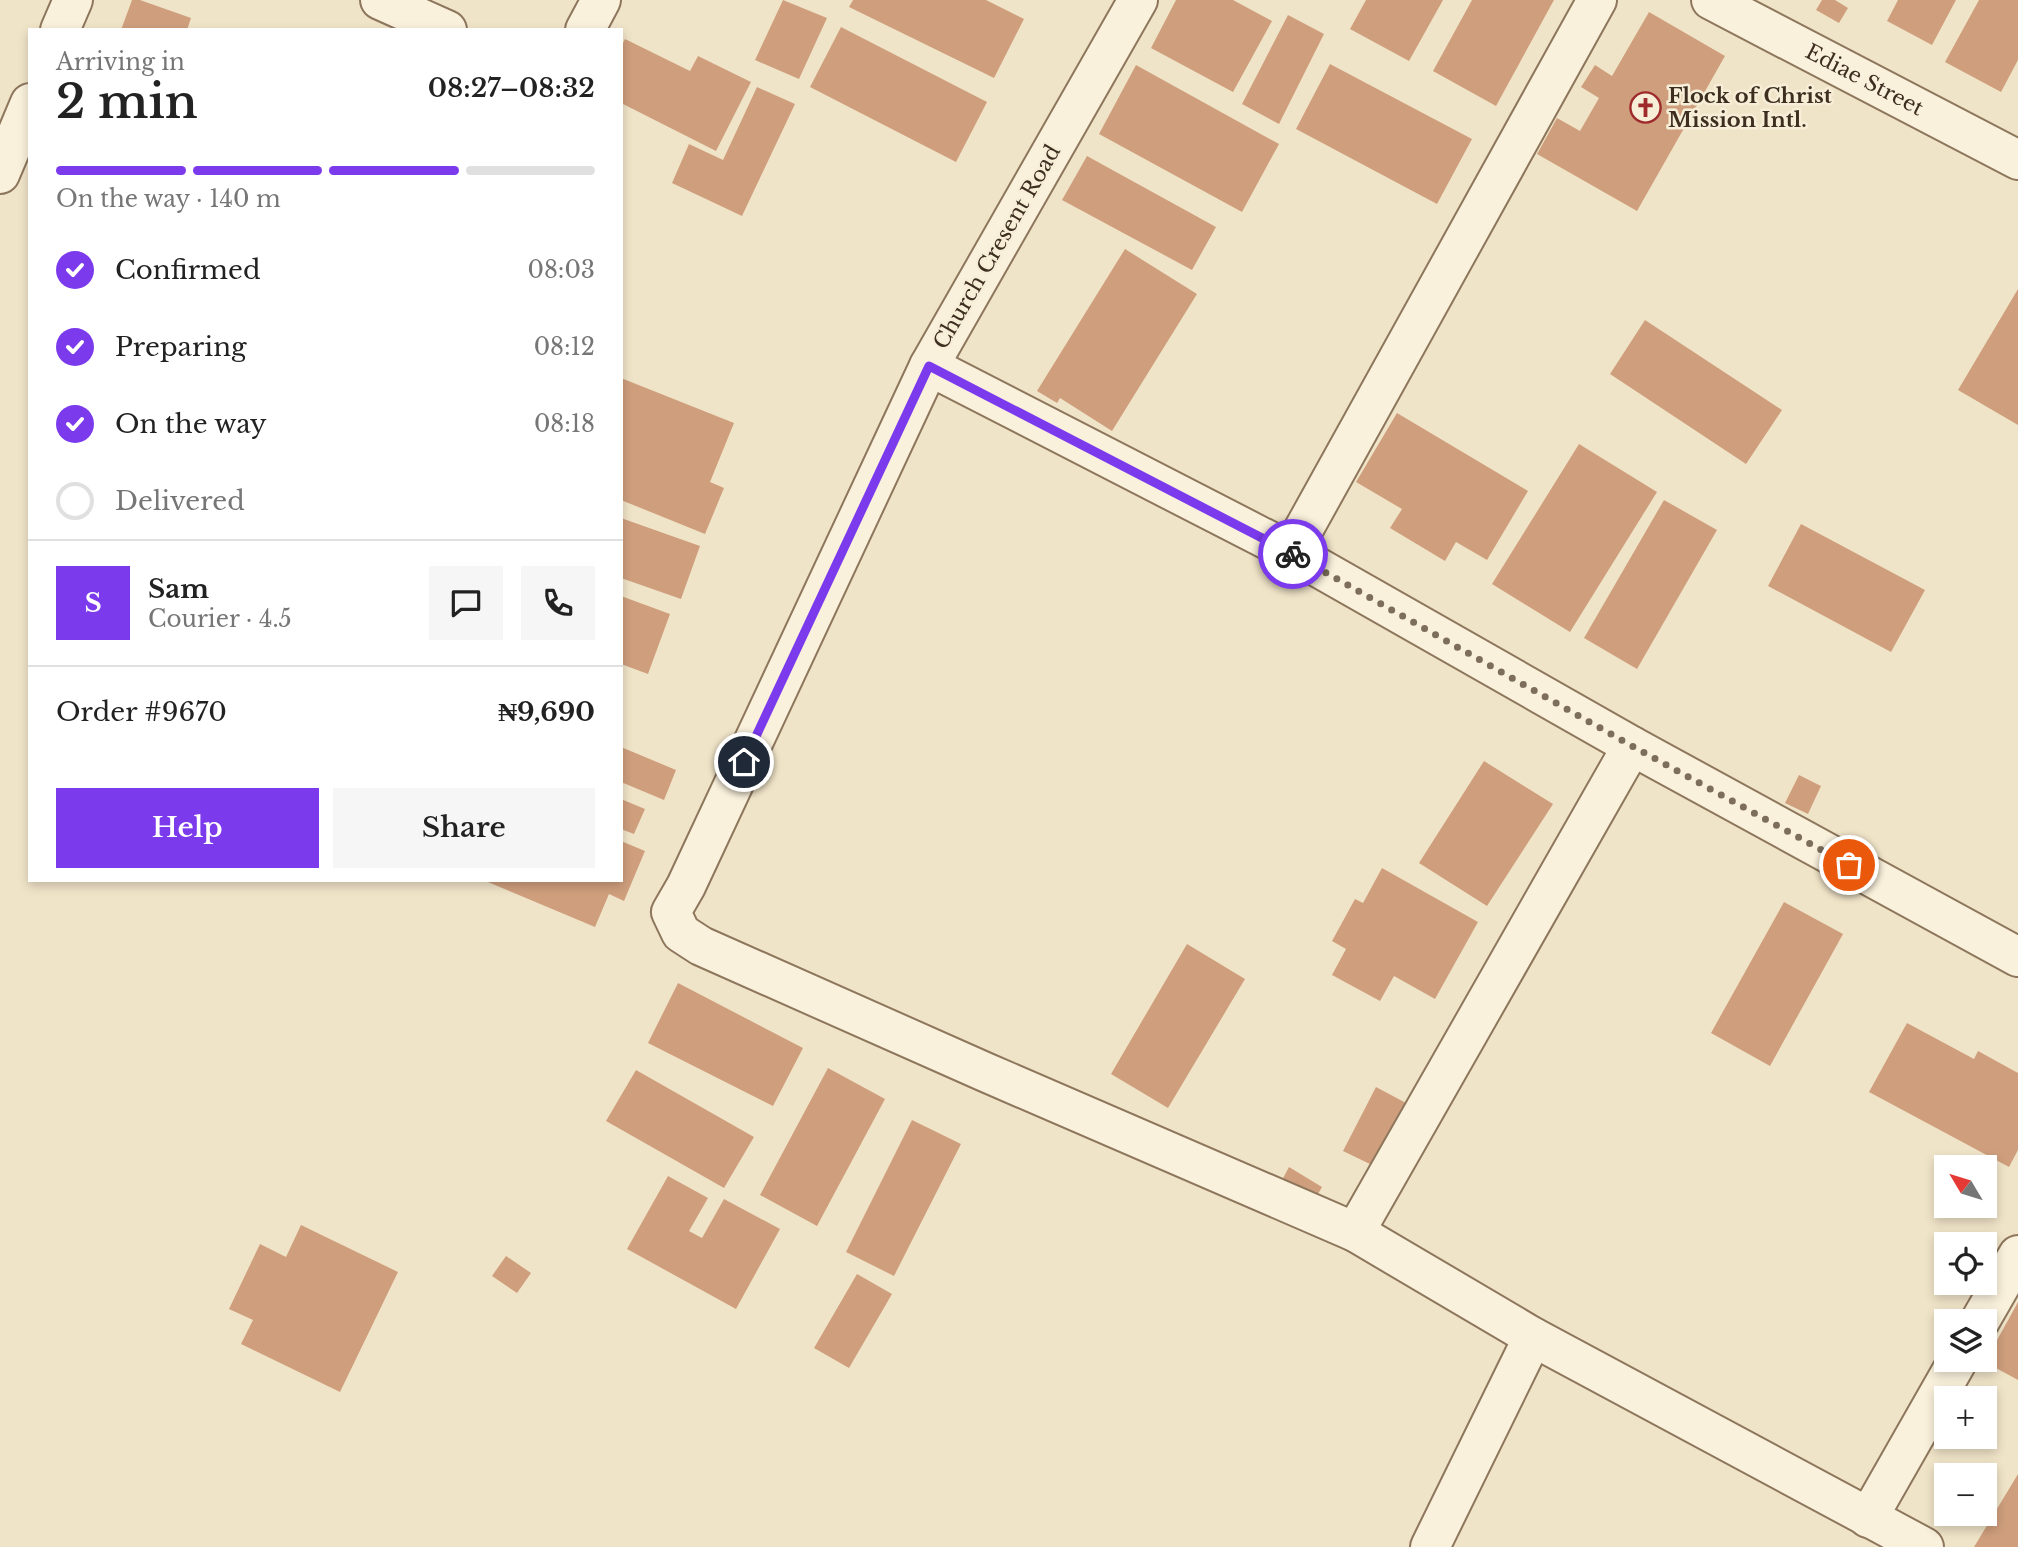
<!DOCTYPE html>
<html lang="en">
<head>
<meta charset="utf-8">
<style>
	body { margin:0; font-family:"Libre Baskerville",serif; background:#f6f6f6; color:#222; height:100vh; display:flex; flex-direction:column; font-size:26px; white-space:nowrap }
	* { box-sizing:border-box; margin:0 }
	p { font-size:23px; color:#767676 }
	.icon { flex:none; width:38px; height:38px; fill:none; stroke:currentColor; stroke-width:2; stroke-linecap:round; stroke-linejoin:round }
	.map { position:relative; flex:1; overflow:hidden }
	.drawer { position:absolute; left:28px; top:28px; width:595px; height:854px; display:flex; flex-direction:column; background:#fff; border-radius:0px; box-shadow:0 4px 10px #0003 }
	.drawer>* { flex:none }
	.needle { width:46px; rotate:308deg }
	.tools { position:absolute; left:1934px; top:1155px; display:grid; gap:14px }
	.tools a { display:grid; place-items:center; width:63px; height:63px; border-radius:0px; background:#fff; box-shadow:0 4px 10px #0003; font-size:35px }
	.pin { position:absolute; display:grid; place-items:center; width:60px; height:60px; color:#fff; margin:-30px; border:4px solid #fff; border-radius:50%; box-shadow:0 2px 7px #0007 }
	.courier { position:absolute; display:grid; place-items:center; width:70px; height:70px; margin:-35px; border:5px solid #7c3aed; border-radius:50%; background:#fff; color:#222; box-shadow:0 2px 9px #0007 }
	.summary em { font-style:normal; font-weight:600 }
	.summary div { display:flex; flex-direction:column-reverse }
	.summary { display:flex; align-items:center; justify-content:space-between; height:119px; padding:0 28px }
	h1 { font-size:46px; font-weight:600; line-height:52px }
	.bar { display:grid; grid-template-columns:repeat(4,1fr); gap:10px 7px; align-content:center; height:84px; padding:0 28px }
	.bar i { height:9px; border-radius:5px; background:#e0e0e0 }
	.bar .on { background:#7c3aed }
	.bar p { grid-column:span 4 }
	.line { display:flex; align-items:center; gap:18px; padding:0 28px; border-top:2px solid #e0e0e0 }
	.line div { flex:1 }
	.round { display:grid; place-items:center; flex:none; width:74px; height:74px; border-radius:0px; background:#f6f6f6 }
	ol { padding:0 28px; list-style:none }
	li { display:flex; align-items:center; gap:21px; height:77px }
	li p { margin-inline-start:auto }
	li .icon { padding:7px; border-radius:50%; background:#7c3aed; color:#fff; stroke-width:4 }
	li:last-child { color:#767676 }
	li i { width:38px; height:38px; border:4px solid #e0e0e0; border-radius:50% }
	.action { display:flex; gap:14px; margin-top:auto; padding:14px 28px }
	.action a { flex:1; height:80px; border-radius:0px; background:#7c3aed; color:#fff; font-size:28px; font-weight:600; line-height:80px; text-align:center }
	.action a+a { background:#f6f6f6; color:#222 }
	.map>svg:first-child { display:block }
	.building { fill:#cf9f7d }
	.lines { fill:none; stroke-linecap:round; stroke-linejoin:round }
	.minor-casing { stroke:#8d765c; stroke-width:42 }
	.minor { stroke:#faf1dc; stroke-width:38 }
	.done { stroke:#7c6e5b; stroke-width:7; stroke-dasharray:0 12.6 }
	.route { stroke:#7c3aed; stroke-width:9 }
	.labels { text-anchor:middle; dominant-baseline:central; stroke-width:5; stroke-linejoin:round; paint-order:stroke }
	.street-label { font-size:21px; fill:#3d2e20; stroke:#f7eed8 }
	.poi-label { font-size:21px; font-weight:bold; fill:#3d2e20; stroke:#f7eed8; text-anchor:start }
</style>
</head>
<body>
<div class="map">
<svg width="2018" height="1547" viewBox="0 0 2018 1547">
	<rect width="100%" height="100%" fill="#f0e4c8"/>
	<!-- building -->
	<path class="building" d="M132,0H140L191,18L187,30H121Z
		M783,0L827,18L799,79L755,60Z
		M853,0H986L1024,19L994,78L849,7Z
		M1176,0H1233L1272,21L1233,92L1151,48Z
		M1366,0H1443L1409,61L1350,29Z
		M1472,0H1554L1496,106L1433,71Z
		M1822,0H1835L1848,8L1839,23L1816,10Z
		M1898,0H1956L1932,45L1887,21Z
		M1979,0H2018V60L2001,92L1945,62Z
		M1649,12L1725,56L1637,211L1537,154L1557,118L1580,131L1599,98L1581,87L1595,65L1612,76Z
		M1288,15L1324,34L1279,124L1242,104Z
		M841,27L987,102L956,162L810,87Z
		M625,39L690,71L698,56L751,82L716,151L621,103V47Z
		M1330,64L1472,139L1437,204L1296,129Z
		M1136,65L1279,144L1242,212L1099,134Z
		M757,87L795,104L742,216L672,183L689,144L723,160Z
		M1087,156L1216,227L1192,270L1062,200Z
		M1125,249L1197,294L1112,431L1060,398L1057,403L1037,391Z
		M2018,289V425L1958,390Z
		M1645,320L1782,410L1746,464L1610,374Z
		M621,378L734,423L710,482L724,488L705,534L621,500Z
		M1397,413L1528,491L1487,560L1456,542L1445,561L1390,528L1402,509L1356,482Z
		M1579,444L1657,492L1570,632L1492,584Z
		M1664,500L1717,530L1637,669L1584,638Z
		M621,518L700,546L681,599L621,578Z
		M1801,524L1925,590L1891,652L1768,586Z
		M621,596L670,614L648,674L621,664Z
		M621,747L676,770L664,800L621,782Z
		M1484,761L1553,804L1487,906L1419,863Z
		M1799,775L1821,786L1808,814L1785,803Z
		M621,799L645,809L634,834L621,829Z
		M621,841L645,851L624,901L609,894L595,927L483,880H621Z
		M1382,868L1478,922L1435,999L1394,976L1380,1001L1332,975L1346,949L1332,941L1355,899L1363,903Z
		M1784,902L1843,934L1770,1066L1711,1033Z
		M1187,944L1245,979L1168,1108L1111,1074Z
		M678,983L803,1048L773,1106L648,1043Z
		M1907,1023L1974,1059L1978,1051L2018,1073V1150L2009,1167L1869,1092Z
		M828,1068L885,1099L817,1226L760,1195Z
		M636,1070L754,1137L724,1188L606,1121Z
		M1376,1087L1406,1103L1374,1166L1343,1151Z
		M912,1120L961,1144L894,1276L846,1252Z
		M1289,1167L1322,1187L1314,1201L1281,1182Z
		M668,1176L708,1198L689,1231L702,1238L724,1199L780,1229L736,1309L627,1249Z
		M301,1225L398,1272L340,1392L241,1344L253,1320L229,1309L260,1244L286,1257Z
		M506,1256L531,1273L517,1293L492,1276Z
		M857,1274L892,1294L849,1368L814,1348Z
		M2018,1302V1380L1985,1362Z
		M2018,1474V1547H1974Z"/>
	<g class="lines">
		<defs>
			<g id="minor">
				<path d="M380,0L447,30"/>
				<path d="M1138,0L929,366L686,886L671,912L681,933L701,946L985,1072L1355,1232L1533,1337L1924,1547"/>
				<path id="s1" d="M1711,0L2018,160"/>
				<path d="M60,30L73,0"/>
				<path d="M585,30L601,0"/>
				<path d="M0,174L30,103"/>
				<path d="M929,366L1291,552L1632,746L2018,957"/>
				<path d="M1291,552L1597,0"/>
				<path d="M1355,1232L1632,746"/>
				<path d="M1980,1321L2018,1255"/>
				<path d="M1868,1518L1958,1360"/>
				<path d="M1430,1547L1533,1337"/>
			</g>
		</defs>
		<!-- minor casing -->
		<use href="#minor" class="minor-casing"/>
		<!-- minor -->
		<use href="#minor" class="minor"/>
	</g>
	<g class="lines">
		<!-- done -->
		<path class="done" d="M1293,554L1632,746L1849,865"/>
		<!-- route -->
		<path class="route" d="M744,762L929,366L1293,554"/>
	</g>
	<!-- icons -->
	<defs>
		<symbol id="church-ring" viewBox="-11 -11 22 22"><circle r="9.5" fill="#f7eed8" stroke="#9e2a2b" stroke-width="1.5"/><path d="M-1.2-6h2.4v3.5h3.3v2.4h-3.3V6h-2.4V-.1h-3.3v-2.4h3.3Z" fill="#9e2a2b"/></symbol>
	</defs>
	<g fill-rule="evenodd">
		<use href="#church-ring" x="1628" y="90" width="35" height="35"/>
	</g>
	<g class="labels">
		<!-- street labels -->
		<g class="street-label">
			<text stroke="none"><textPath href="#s1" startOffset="173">Ediae Street</textPath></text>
			<text transform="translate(997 247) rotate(-60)">Church Cresent Road</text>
		</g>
		<!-- poi labels -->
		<g class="poi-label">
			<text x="1668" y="96">Flock of Christ<tspan x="1668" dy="24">Mission Intl.</tspan></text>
		</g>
	</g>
</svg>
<div class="tools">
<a><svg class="needle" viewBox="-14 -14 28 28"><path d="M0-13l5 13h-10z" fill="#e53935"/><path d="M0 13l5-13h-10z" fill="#767676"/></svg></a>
<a><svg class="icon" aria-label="locate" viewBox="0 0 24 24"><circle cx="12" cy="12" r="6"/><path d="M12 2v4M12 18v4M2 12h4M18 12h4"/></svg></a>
<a><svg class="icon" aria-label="layers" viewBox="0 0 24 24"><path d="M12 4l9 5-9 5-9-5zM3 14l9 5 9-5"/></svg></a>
<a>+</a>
<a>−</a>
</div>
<div class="pin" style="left:1849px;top:865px;background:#ea580c"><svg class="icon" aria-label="bag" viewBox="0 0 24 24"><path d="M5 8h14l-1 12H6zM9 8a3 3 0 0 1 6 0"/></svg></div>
<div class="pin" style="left:744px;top:762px;background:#1f2937"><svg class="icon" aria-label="home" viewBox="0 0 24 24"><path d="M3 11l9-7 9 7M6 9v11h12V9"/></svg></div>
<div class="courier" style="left:1293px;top:554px"><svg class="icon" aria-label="bike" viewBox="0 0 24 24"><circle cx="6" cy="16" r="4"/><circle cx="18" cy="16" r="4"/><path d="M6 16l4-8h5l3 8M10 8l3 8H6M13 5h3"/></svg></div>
<section class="drawer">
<div class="summary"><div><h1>2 min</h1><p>Arriving in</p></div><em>08:27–08:32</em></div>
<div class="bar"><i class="on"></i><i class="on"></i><i class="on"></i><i></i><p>On the way · 140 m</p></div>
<ol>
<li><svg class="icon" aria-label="check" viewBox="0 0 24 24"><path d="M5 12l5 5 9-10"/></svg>Confirmed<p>08:03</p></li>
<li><svg class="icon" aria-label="check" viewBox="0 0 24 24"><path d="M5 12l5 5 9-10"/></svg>Preparing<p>08:12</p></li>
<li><svg class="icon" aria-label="check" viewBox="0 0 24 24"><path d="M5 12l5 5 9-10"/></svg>On the way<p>08:18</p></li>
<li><i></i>Delivered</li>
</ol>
<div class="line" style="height:126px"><b class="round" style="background:#7c3aed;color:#fff">S</b><div><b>Sam</b><p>Courier · 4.5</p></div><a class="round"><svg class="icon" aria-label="chat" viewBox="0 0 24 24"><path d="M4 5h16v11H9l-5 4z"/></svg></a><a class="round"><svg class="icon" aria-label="phone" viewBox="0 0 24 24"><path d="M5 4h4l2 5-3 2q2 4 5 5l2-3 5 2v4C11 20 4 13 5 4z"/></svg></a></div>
<div class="line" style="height:91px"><div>Order #9670</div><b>₦9,690</b></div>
<div class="action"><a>Help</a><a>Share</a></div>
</section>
</div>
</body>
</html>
